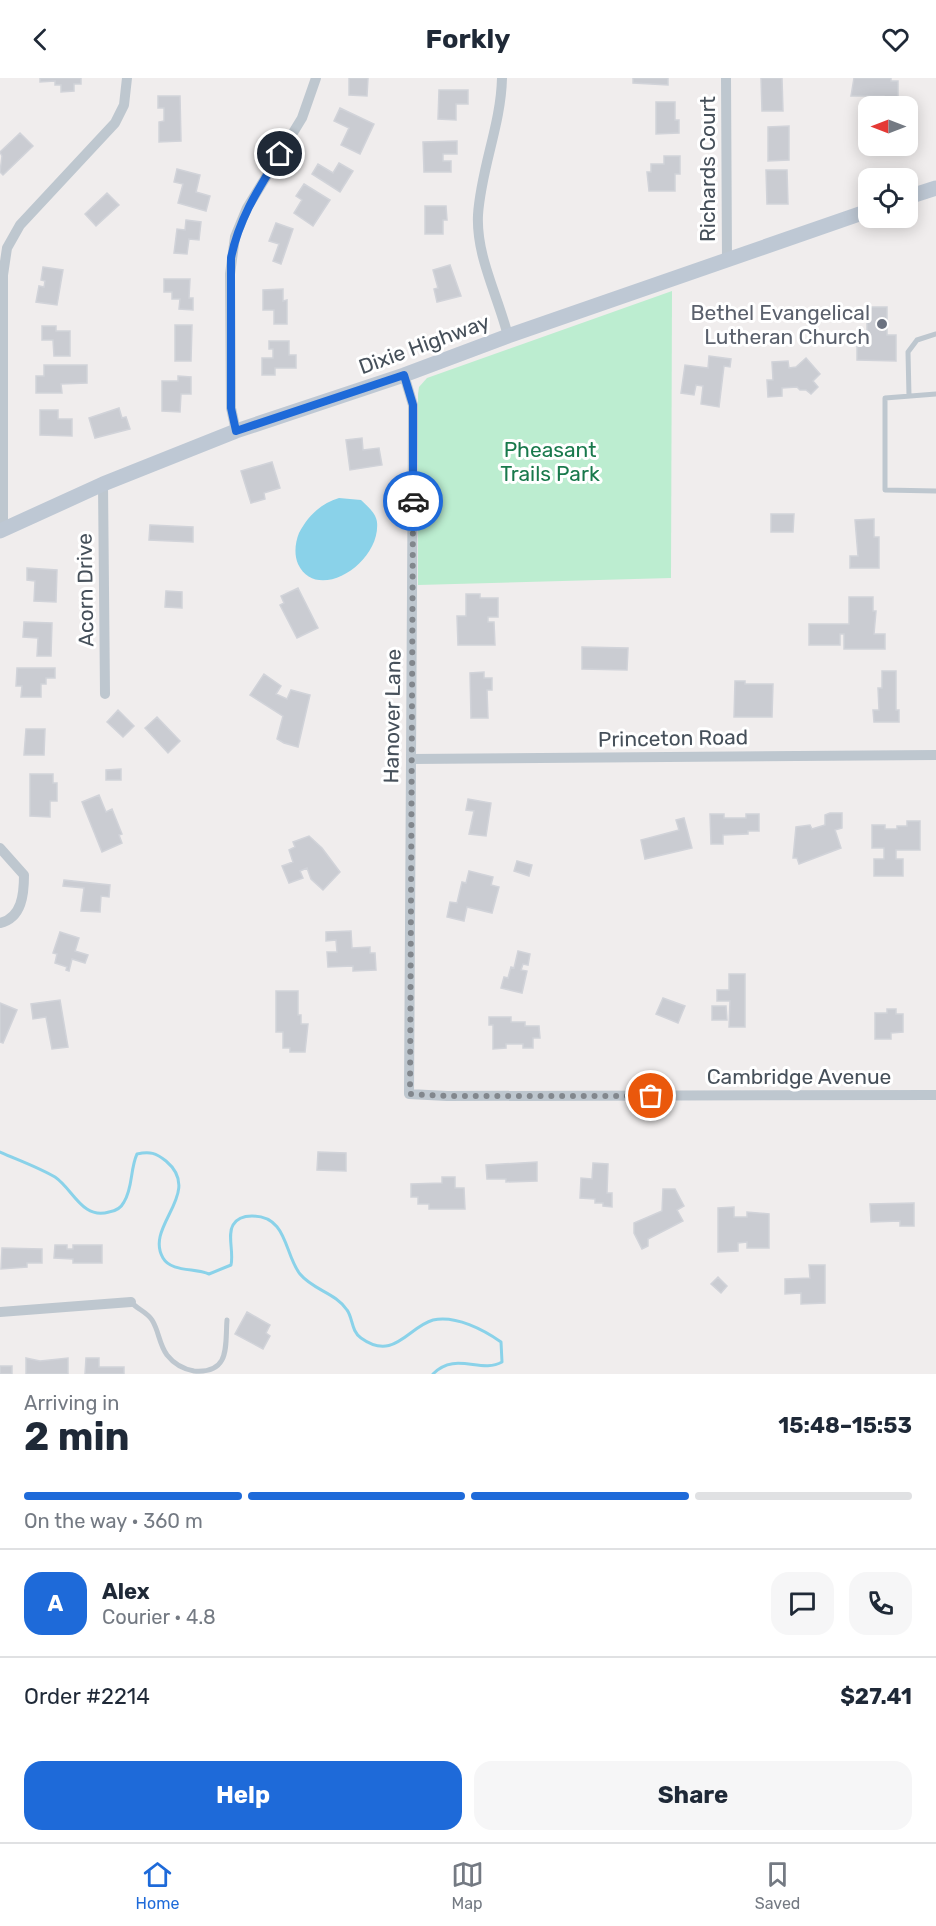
<!DOCTYPE html>
<html lang="en">
<head>
<meta charset="utf-8">
<style>
	body { margin:0; font-family:Rubik,sans-serif; background:#f6f6f7; color:#1f2937; height:100vh; display:flex; flex-direction:column; font-size:22px; white-space:nowrap }
	* { box-sizing:border-box; margin:0 }
	p { font-size:20px; color:#747a83 }
	.icon { flex:none; width:33px; height:33px; fill:none; stroke:currentColor; stroke-width:2; stroke-linecap:round; stroke-linejoin:round }
	.map { position:relative; height:1296px; overflow:hidden }
	.sheet { display:flex; flex-direction:column; background:#fff; flex:1 }
	.sheet>* { flex:none }
	.needle { width:39px; rotate:270deg }
	.tools { position:absolute; left:858px; top:18px; display:grid; gap:12px }
	.tools a { display:grid; place-items:center; width:60px; height:60px; border-radius:12px; background:#fff; box-shadow:0 3px 15px #0003; font-size:30px }
	.pin { position:absolute; display:grid; place-items:center; width:51px; height:51px; color:#fff; margin:-26px; border:3px solid #fff; border-radius:50%; box-shadow:0 2px 6px #0007 }
	.courier { position:absolute; display:grid; place-items:center; width:60px; height:60px; margin:-30px; border:4px solid #1e6ad9; border-radius:50%; background:#fff; color:#222; box-shadow:0 2px 8px #0007 }
	.overview em { font-style:normal; font-weight:700 }
	.overview div { display:flex; flex-direction:column-reverse }
	.overview { display:flex; align-items:center; justify-content:space-between; height:102px; padding:0 24px }
	h1 { font-size:39px; font-weight:700; line-height:45px }
	.bar { display:grid; grid-template-columns:repeat(4,1fr); gap:9px 6px; align-content:center; height:72px; padding:0 24px }
	.bar i { height:8px; border-radius:4px; background:#e0e1e3 }
	.bar .selected { background:#1e6ad9 }
	.bar p { grid-column:span 4 }
	.line { display:flex; align-items:center; gap:15px; padding:0 24px; border-top:2px solid #e0e1e3 }
	.line div { flex:1 }
	.round { display:grid; place-items:center; flex:none; width:63px; height:63px; border-radius:18px; background:#f6f6f7 }
	.button { display:flex; gap:12px; margin-top:auto; padding:12px 24px }
	.button a { flex:1; height:69px; border-radius:18px; background:#1e6ad9; color:#fff; font-size:24px; font-weight:700; line-height:69px; text-align:center }
	.button a+a { background:#f6f6f7; color:#1f2937 }
	header { display:flex; justify-content:space-between; align-items:center; height:78px; padding:0 24px; background:#fff; font-size:27px; font-weight:700 }
	.dock { display:flex; justify-content:space-around; align-items:center; height:84px; border-top:2px solid #e0e1e3; background:#fff; font-size:16px; color:#747a83 }
	.dock a { display:grid; justify-items:center; gap:3px }
	.dock .selected { color:#1e6ad9 }
	.map>svg:first-child { display:block }
	.green { fill:#bcedd0 }
	.water { fill:#8ad2e9 }
	.lines { fill:none; stroke-linecap:round; stroke-linejoin:round }
	.stream { stroke:#8ad2e9; stroke-width:3 }
	.building { fill:#caccd2; stroke:#d1d3d9; stroke-width:1.5 }
	.lane { stroke:#bec7cf; stroke-width:5 }
	.street { stroke:#bec7cf; stroke-width:10 }
	.secondary { stroke:#bec8d4; stroke-width:15 }
	.done { stroke:#82878d; stroke-width:6; stroke-dasharray:0 10.8 }
	.route { stroke:#1e6ad9; stroke-width:8 }
	.worship-dot { fill:#6b7280; stroke:#fff; stroke-width:2 }
	.labels { text-anchor:middle; dominant-baseline:central; stroke-width:6; stroke-linejoin:round; paint-order:stroke }
	.street-label { font-size:21px; fill:#46505a; stroke:#fff }
	.worship-label { font-size:21px; fill:#5b616d; stroke:#fff; text-anchor:end }
	.park-label { font-size:21px; fill:#19794c; stroke:#fff }
</style>
</head>
<body>
<header><svg class="icon" aria-label="back" viewBox="0 0 24 24"><path d="M15 5l-7 7 7 7"/></svg>Forkly<svg class="icon" aria-label="heart" viewBox="0 0 24 24"><path d="M12 20l-8-8c-3-5 5-10 8-4 3-6 11-1 8 4z"/></svg></header>
<div class="map">
<svg width="936" height="1296" viewBox="0 0 936 1296">
	<rect width="100%" height="100%" fill="#f0eded"/>
	<!-- green -->
	<path class="green" d="M672,213L671,500L418,507V316L419,309L427,300Z"/>
	<!-- water -->
	<path class="water" d="M339,420L361,422C367,428 376,435 377,444C381,485 317,526 298,486C294,477 295,465 299,455C308,438 320,426 339,420Z"/>
	<g class="lines">
		<!-- stream -->
		<path class="stream" d="M0,1074C18,1082 38,1089 55,1099C73,1111 82,1142 109,1134C116,1133 121,1130 124,1124C133,1110 130,1091 137,1076C150,1073 156,1075 166,1083C204,1115 144,1148 163,1180C171,1194 195,1190 209,1196L231,1187C234,1174 227,1157 233,1147C237,1140 245,1138 252,1138C288,1138 284,1176 300,1196C313,1212 336,1215 347,1232C353,1240 351,1253 361,1260C394,1284 408,1249 433,1242C456,1237 484,1252 501,1264L502,1284C481,1296 455,1273 433,1296"/>
	</g>
	<!-- building -->
	<path class="building" d="M40,0H81V6H74V13L61,14V7H55V3L40,4Z
		M349,0H368L367,18L349,17Z
		M633,0H668V7L633,5Z
		M761,0H782L783,33H762Z
		M854,0H891V3H898V22H884V18H851Z
		M439,12H468V26H456V42L438,41Z
		M158,18H180L181,63L159,64V44L164,43V30H158Z
		M656,24H675V42H679V55L656,56Z
		M340,30L374,46L360,76L341,67L349,50L334,43Z
		M789,48V82L768,83V49Z
		M20,55L33,68L3,97L0,94L2,78L0,74Z
		M457,63V76H443V83H451V94H424L423,64Z
		M664,78H680V96H675V113H649L647,94H651V86H664Z
		M339,85L353,93L340,114L312,96L318,86L333,95Z
		M177,91L200,97L196,114L210,118L206,133L178,125L183,106L174,104Z
		M766,92H787L788,126H767Z
		M304,106L330,122L313,148L294,135L302,122L296,118Z
		M107,115L119,127L96,148L85,136Z
		M425,128H446L447,142H443V156H425Z
		M186,142L201,144L199,162L189,161L187,176L174,175L177,151L185,152Z
		M276,145L293,151L281,186L273,183L279,166L269,163Z
		M450,187L461,218L437,224L434,211L438,210L433,192Z
		M43,189L63,192L57,227L36,224L39,208L44,209L45,203L41,202Z
		M164,201H190L189,220H193V232L179,231L180,221H172V214H164Z
		M283,211V223L287,222V246H274V232H263V212Z
		M867,229H887V257H896V283L857,282V257H867Z
		M175,247H192L191,283H175Z
		M42,248H56V253H70V278H54L53,262H42Z
		M269,263H289V277H296V290H275V297H262V280H273V271H269Z
		M709,278L731,281L730,289L724,288L719,329L701,326L703,308L696,307L694,317L681,315L685,287L708,290Z
		M806,280L820,296L813,303L818,309L811,316L806,312H800L797,309L782,310V318L768,319L767,302H773L772,284L788,283L789,290L796,289Z
		M44,287H87V305L61,306L62,315H36V298H44Z
		M178,298L191,299V316H181L180,334L162,333V303H178Z
		M119,330L122,340L126,339L130,351L95,360L89,340Z
		M40,332H58V341H72V358L40,357Z
		M362,360L363,372L379,370L382,387L350,392L346,362Z
		M272,384L280,410L264,415L265,421L251,425L241,393Z
		M771,436H794L793,454H771Z
		M874,441V459H879V490H850V478H858L855,442Z
		M150,447L193,449V464L149,462Z
		M27,490L57,492L56,524L34,523L35,503L27,502Z
		M298,510L318,550L297,560L280,527L284,525L281,518Z
		M166,513L182,514V530L165,529Z
		M466,516H480V520H498V539H488V544H494L495,567H458L457,538H466Z
		M849,519H873V533H876L874,556H885V571H844V556H840V567H809V546H849Z
		M24,544L52,545L51,578H37L38,560L23,559Z
		M582,569L628,570L627,592L582,591Z
		M17,590H55V600H46V606H41V619H21L22,608H16Z
		M882,593H896V632H899V644H874L873,632H879L878,610H882Z
		M484,594V600H492V612H487L488,640H471L470,595Z
		M264,596L281,608L276,616L287,621L291,612L310,617L298,669L284,665L277,661L283,638L250,617Z
		M735,603H745V606H773L772,639H734Z
		M118,632L134,648L123,659L107,644Z
		M157,639L180,663L168,675L145,650Z
		M26,651H45L44,677H24Z
		M121,691V702H106V692Z
		M30,696H53V705H57V723H50V739L30,738Z
		M99,717L106,734L112,731L122,756L119,757L122,765L102,774L82,724Z
		M468,721L491,725L486,758L469,756L474,733L466,732Z
		M830,735H842V750L835,752L841,770L799,786L797,780H793L796,749L810,747L812,751L825,747V737Z
		M710,736H724V740H746V736H759V753H748V756L723,757V766H711Z
		M684,740L692,770L645,781L641,762L679,752L676,742Z
		M907,743H920V772H896V781H903V798H874V781H884V770H872V747H885V751H897V748H907Z
		M309,758L322,770L340,794L323,812L311,801L307,790L300,793L303,800L289,805L282,788L293,784L289,772L295,769L293,764Z
		M517,783L532,787L529,798L514,793Z
		M469,793L493,799L491,807L499,809L492,835L467,829L464,843L447,839L450,824L457,825L462,804L466,805Z
		M64,802L110,807L109,819L101,818L100,834L81,833L84,810L63,808Z
		M351,853L352,870L370,869V875H375L376,892L353,893V888L328,889L327,874H337L336,862L326,863V854Z
		M60,854L79,860L75,873L88,877L85,885L72,881L69,893L66,892L67,889L55,885L57,876L53,875Z
		M518,873L530,876L528,887L523,886L521,892L527,893L522,915L501,910L504,899L508,900L511,889L514,890Z
		M729,896H745V949H729L730,923H717V912H729Z
		M276,913H298V937H301V946H308L305,974H290V970H283V954H276Z
		M663,920L685,928L678,945L656,936Z
		M60,922L68,969L52,971L46,939L33,941L31,926Z
		M0,925L17,932L3,965L0,964Z
		M712,928H726L727,942H712Z
		M887,931H896V936H903V954L891,955V961H875V935H887Z
		M489,939H511V944H525V948H539L540,960H533V970H523V966H506V970L493,971V947H489Z
		M318,1074L346,1075V1093L317,1092Z
		M537,1084V1103L506,1104V1101H487L486,1087Z
		M593,1085L608,1086L607,1115H612V1129L603,1128V1125H595V1121L580,1120L581,1100L592,1101Z
		M442,1099H455V1110H464L465,1131H429V1126H418V1119H411V1106L442,1105Z
		M663,1111H675L684,1128L677,1132L683,1143L648,1161V1168L642,1171L634,1155V1145L662,1133Z
		M914,1125V1148H900V1143L871,1144L870,1126Z
		M734,1129V1139H747V1134L769,1136V1170H747V1164L738,1165V1173L718,1174V1130Z
		M55,1167H67V1171H73V1167H102V1185H73V1181L54,1180Z
		M2,1170L42,1171V1185H27V1189L1,1191Z
		M809,1187H825V1225L801,1226V1215L785,1216V1201L810,1200Z
		M718,1199L727,1208L721,1215L711,1206Z
		M247,1234L270,1247L266,1255L270,1258L263,1271L235,1256Z
		M26,1280L40,1283L68,1280V1296H26Z
		M86,1280H99V1289H124V1296H85Z
		M0,1288H12V1296H0Z"/>
	<g class="lines">
		<!-- lane -->
		<path class="lane" d="M936,316L885,320V412L936,413
			M909,318L908,274L917,262L936,256
			M131,1224C137,1231 147,1234 152,1242C159,1253 159,1266 167,1277C174,1286 183,1291 194,1293C231,1296 225,1267 227,1242"/>
		<!-- street -->
		<path class="street" d="M502,0C501,47 481,90 478,137C476,178 498,218 508,258
			M726,0L727,182
			M404,297L413,327V347L409,1016L447,1018L936,1017
			M236,353L231,330L230,196L235,159L247,130L302,40L316,0
			M103,406L105,616
			M3,451V197L7,170L20,147L115,45L124,27L127,0
			M411,681L936,677
			M0,770L24,797C24,816 22,840 0,845
			M0,1234L131,1224"/>
		<!-- secondary -->
		<path class="secondary" d="M908,119L936,110
			M0,453L103,406L236,353L404,297L508,258L868,133"/>
	</g>
	<g class="lines">
		<!-- done -->
		<path class="done" d="M413,423L410,1016L447,1018H651"/>
		<!-- route -->
		<path class="route" d="M280,76C259,110 239,140 231,180V330L236,353L404,297L413,327V423"/>
	</g>
	<!-- markers -->
	<circle class="worship-dot" cx="882" cy="246" r="6"/>
	<g class="labels">
		<!-- street labels -->
		<g class="street-label">
			<text transform="translate(707 91) rotate(-90)">Richards Court</text>
			<text transform="translate(424 266) rotate(-20)">Dixie Highway</text>
			<text transform="translate(85 512) rotate(-91)">Acorn Drive</text>
			<text transform="translate(392 638) rotate(-89)">Hanover Lane</text>
			<text transform="translate(673 660) rotate(-1)">Princeton Road</text>
			<text x="799" y="998">Cambridge Avenue</text>
		</g>
		<!-- worship labels -->
		<g class="worship-label">
			<text x="870" y="234">Bethel Evangelical<tspan x="870" dy="24">Lutheran Church</tspan></text>
		</g>
		<!-- park labels -->
		<g class="park-label">
			<text x="550" y="371">Pheasant<tspan x="550" dy="24">Trails Park</tspan></text>
		</g>
	</g>
</svg>
<div class="tools">
<a><svg class="needle" viewBox="-14 -14 28 28"><path d="M0-13l5 13h-10z" fill="#e53935"/><path d="M0 13l5-13h-10z" fill="#747a83"/></svg></a>
<a><svg class="icon" aria-label="locate" viewBox="0 0 24 24"><circle cx="12" cy="12" r="6"/><path d="M12 2v4M12 18v4M2 12h4M18 12h4"/></svg></a>
</div>
<div class="pin" style="left:651px;top:1018px;background:#ea580c"><svg class="icon" aria-label="bag" viewBox="0 0 24 24"><path d="M5 8h14l-1 12H6zM9 8a3 3 0 0 1 6 0"/></svg></div>
<div class="pin" style="left:280px;top:76px;background:#1f2937"><svg class="icon" aria-label="home" viewBox="0 0 24 24"><path d="M3 11l9-7 9 7M6 9v11h12V9"/></svg></div>
<div class="courier" style="left:413px;top:423px"><svg class="icon" aria-label="car" viewBox="0 0 24 24"><path d="M5 17H2v-5l4-1 3-4h7l3 4 3 1v5h-3M9 17h6M6 11h13"/><circle cx="7" cy="17" r="2"/><circle cx="17" cy="17" r="2"/></svg></div>
</div>
<section class="sheet">
<div class="overview"><div><h1>2 min</h1><p>Arriving in</p></div><em>15:48–15:53</em></div>
<div class="bar"><i class="selected"></i><i class="selected"></i><i class="selected"></i><i></i><p>On the way · 360 m</p></div>
<div class="line" style="height:108px"><b class="round" style="background:#1e6ad9;color:#fff">A</b><div><b>Alex</b><p>Courier · 4.8</p></div><a class="round"><svg class="icon" aria-label="chat" viewBox="0 0 24 24"><path d="M4 5h16v11H9l-5 4z"/></svg></a><a class="round"><svg class="icon" aria-label="phone" viewBox="0 0 24 24"><path d="M5 4h4l2 5-3 2q2 4 5 5l2-3 5 2v4C11 20 4 13 5 4z"/></svg></a></div>
<div class="line" style="height:78px"><div>Order #2214</div><b>$27.41</b></div>
<div class="button"><a>Help</a><a>Share</a></div>
</section>
<nav class="dock">
<a class="selected"><svg class="icon" aria-label="home" viewBox="0 0 24 24"><path d="M3 11l9-7 9 7M6 9v11h12V9"/></svg>Home</a>
<a><svg class="icon" aria-label="map" viewBox="0 0 24 24"><path d="M3 6l6-2 6 2 6-2v14l-6 2-6-2-6 2zM9 4v14M15 6v14"/></svg>Map</a>
<a><svg class="icon" aria-label="saved" viewBox="0 0 24 24"><path d="M7 4h10v16l-5-4-5 4z"/></svg>Saved</a>
</nav>
</body>
</html>
